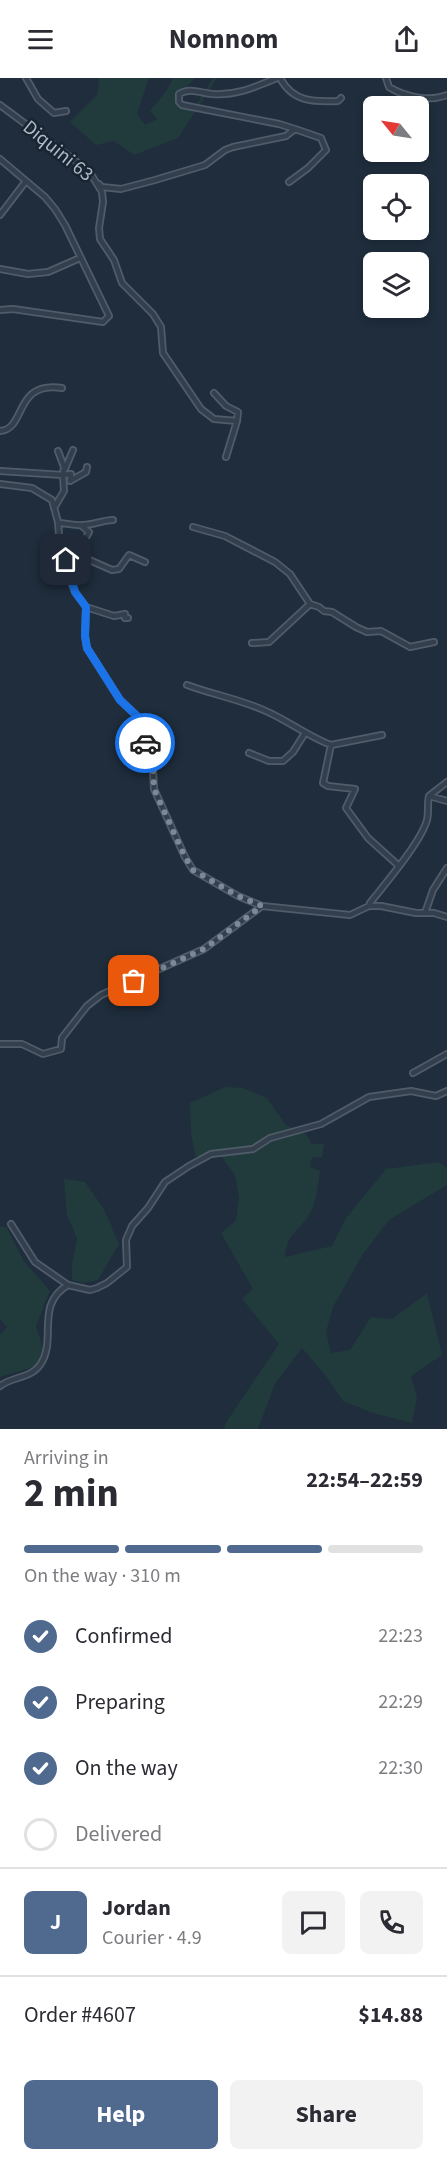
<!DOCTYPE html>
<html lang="en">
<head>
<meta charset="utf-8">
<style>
	body { margin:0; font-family:"Source Sans 3",sans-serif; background:#f2f2f3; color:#2b2b33; height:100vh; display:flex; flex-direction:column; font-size:22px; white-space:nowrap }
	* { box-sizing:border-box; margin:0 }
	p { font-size:20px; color:#7c7c81 }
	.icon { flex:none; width:33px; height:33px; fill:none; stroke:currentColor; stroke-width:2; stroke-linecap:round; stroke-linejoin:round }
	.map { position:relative; height:1351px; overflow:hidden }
	.sheet { display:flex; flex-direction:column; background:#fff; flex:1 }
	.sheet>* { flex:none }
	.needle { width:39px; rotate:300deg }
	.controls { position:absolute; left:363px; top:18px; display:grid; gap:12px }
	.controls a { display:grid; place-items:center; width:66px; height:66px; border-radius:9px; background:#fff; box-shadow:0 3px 9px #0003; font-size:30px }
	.pin { position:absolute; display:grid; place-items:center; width:51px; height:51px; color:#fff; margin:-26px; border-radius:12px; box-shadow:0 3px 9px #0006 }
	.courier { position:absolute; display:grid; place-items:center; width:60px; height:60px; margin:-30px; border:4px solid #1a73e8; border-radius:50%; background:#fff; color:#222; box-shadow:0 2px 8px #0007 }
	.headline em { font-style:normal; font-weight:700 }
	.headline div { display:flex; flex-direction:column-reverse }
	.headline { display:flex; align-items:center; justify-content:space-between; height:102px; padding:0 24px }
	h1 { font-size:39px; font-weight:700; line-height:45px }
	.bar { display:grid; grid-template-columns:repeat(4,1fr); gap:9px 6px; align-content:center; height:72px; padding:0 24px }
	.bar i { height:8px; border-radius:4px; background:#e1e1e2 }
	.bar .on { background:#4f698f }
	.bar p { grid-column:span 4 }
	.line { display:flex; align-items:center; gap:15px; padding:0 24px; border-top:2px solid #e1e1e2 }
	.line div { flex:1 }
	.round { display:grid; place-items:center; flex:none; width:63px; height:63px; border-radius:9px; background:#f2f2f3 }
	ol { padding:0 24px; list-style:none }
	li { display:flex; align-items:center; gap:18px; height:66px }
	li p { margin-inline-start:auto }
	li .icon { padding:6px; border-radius:50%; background:#4f698f; color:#fff; stroke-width:4 }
	li:last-child { color:#7c7c81 }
	li i { width:33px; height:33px; border:3px solid #e1e1e2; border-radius:50% }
	.action { display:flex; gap:12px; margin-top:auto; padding:12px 24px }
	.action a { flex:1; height:69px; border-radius:9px; background:#4f698f; color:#fff; font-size:24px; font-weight:700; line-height:69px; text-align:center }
	.action a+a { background:#f2f2f3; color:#2b2b33 }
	header { display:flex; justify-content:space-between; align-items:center; height:78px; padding:0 24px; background:#fff; font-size:27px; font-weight:700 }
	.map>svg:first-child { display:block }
	.green { fill:#213b3d }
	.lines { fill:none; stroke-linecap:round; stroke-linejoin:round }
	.minor-casing { stroke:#515c6a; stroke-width:8 }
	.minor { stroke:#333f4c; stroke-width:4.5 }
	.done { stroke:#7c8897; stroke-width:6; stroke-dasharray:0 10.8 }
	.route { stroke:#1a73e8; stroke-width:8 }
	.labels { text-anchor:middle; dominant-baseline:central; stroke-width:5; stroke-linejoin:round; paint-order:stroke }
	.street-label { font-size:20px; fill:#aeb9c8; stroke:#192431 }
</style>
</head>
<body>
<header><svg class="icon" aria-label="menu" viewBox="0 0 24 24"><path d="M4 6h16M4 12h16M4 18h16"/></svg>Nomnom<svg class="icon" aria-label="share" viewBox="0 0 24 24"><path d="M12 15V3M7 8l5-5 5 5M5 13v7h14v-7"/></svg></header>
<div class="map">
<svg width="447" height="1351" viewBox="0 0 447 1351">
	<rect width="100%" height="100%" fill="#1f2d3c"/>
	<!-- green -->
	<path class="green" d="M99,0H149L137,36L145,47L157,41L150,33L167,12L173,0H195L180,17L185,27H196L213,0H217L178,60L134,77L114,63L96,67L70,44L97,17Z
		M225,1009L243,1010L267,1020L286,1047L306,1056L312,1066H324L322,1080L312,1079L310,1089L320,1093C318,1109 317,1124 308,1139C295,1157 288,1154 285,1179L332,1168L346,1140L386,1091L439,1084L447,1090V1107L389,1142L363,1176L333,1229L326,1254L331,1275L350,1272L371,1239L392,1241L427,1215L442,1277L411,1298L417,1319L412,1345L373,1335L343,1323L325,1297L302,1270L275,1306L258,1351H224L225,1346L279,1266L242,1221L253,1211L221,1155L236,1142L239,1120L235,1097L221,1078H195L191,1055L190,1025Z
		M64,1101L85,1104L104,1131L119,1166L98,1202L83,1205L72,1202V1186L77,1161L67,1137Z
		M0,1148L6,1149L24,1183L50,1213L36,1248L43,1270L37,1288L0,1299V1257L7,1249L0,1241Z"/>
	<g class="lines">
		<defs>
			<path id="minor" d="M26,0L38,21L54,35L66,33
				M277,0C255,9 236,18 212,16C200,15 190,9 179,16V24L182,27L279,46L295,51
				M280,0C293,24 313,24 338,23L341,20
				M386,0L389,9C405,19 429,24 447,17
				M0,27L89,93L102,114L103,124L99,150L100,161L114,182L122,205L153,236L161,249L163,275L201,331L214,341L237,343
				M0,81L45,119L55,131L65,147L109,238L103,244L13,231L0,232
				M99,106L102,109L121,111L155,102L205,87L225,72L233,69L286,58L295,51L321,60L326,72L308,90L289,104
				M0,137L26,103
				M0,191L28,196L48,194L80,180
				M214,315L226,328L238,334L237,343L226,379
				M0,353C27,351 13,303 62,310
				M58,373L64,389L63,397L71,396L70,403L86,394L87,389
				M65,391L73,372
				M0,393L63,397L64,413L54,430
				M0,406L32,410L52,422L58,444L60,469L66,482L71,504L75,514L86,529L85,558L87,570L120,622L137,638L141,659L152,674L154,711L185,779L193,792L238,818L262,828L350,837L369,828H381L416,835H434L447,839
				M58,445C66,445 76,448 83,447C94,447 103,442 113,442
				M82,448L89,454L84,463
				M193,449L225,458L275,484L290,496L310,526L319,529L324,533L332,534L356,549L367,554L381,553L410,569L434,564
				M60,469L112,492L119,491L129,477L145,484
				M86,529L114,538L125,536V540H128
				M252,565L269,564L310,526
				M187,607C214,617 243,622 268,634C290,644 309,659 331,667L323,705L328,708L355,711L346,730L368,760L399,788
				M331,667L382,657
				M249,675L269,683H283L293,674L305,655
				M429,718L447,723
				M369,828L370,825C385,806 421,764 427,742C429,734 427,726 429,718L447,704
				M425,835L433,812L447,790
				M0,966H22L43,976L61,971L62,960L87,928L101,917L204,871L262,828
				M413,995L447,976
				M11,1146L35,1184L68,1207L90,1212L97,1210L107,1205L127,1189L126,1162L132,1148L148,1130L165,1104L189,1088L211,1076L253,1071L270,1060L321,1046L369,1019L411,1013L436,1018L447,1013
				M0,1308C13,1298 30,1301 40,1287C58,1262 34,1227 68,1207"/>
		</defs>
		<!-- minor casing -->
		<use href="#minor" class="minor-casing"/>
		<!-- minor -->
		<use href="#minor" class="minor"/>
	</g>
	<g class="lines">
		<!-- done -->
		<path class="done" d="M134,903L204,871L262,828L238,818L193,792L185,779L154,711L152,674L145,665"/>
		<!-- route -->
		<path class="route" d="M66,482L75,514L86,529L85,558L87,570L120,622L137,638L141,659L145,665"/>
	</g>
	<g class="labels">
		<!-- street labels -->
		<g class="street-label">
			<text transform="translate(58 73) rotate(39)">Diquini 63</text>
		</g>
	</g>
</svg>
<div class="controls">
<a><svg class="needle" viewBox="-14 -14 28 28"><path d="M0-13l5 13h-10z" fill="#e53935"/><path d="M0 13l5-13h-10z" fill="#7c7c81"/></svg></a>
<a><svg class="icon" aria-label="locate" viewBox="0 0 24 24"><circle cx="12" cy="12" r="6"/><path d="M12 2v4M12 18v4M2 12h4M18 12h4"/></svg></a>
<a><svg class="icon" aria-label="layers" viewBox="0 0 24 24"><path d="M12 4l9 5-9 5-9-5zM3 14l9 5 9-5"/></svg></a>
</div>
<div class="pin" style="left:134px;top:903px;background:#ea580c"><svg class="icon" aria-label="bag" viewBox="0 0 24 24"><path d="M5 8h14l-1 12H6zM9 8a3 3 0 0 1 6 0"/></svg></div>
<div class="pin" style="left:66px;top:482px;background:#1f2937"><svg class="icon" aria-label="home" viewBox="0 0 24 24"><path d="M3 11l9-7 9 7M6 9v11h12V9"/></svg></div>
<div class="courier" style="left:145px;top:665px"><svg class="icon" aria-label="car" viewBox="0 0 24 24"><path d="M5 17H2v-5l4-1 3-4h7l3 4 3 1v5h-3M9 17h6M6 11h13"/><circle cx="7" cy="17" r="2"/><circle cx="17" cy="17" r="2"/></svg></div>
</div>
<section class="sheet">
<div class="headline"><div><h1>2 min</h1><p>Arriving in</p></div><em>22:54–22:59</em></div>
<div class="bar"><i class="on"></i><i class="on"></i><i class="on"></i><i></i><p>On the way · 310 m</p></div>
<ol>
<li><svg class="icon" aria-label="check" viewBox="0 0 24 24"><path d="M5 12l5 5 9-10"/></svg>Confirmed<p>22:23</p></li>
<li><svg class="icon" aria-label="check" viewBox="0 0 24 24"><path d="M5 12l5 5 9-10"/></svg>Preparing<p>22:29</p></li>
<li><svg class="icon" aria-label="check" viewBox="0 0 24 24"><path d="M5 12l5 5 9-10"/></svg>On the way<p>22:30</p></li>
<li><i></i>Delivered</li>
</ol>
<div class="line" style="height:108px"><b class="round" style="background:#4f698f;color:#fff">J</b><div><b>Jordan</b><p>Courier · 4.9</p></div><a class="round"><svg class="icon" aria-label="chat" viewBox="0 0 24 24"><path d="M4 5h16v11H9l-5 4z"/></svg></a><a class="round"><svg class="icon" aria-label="phone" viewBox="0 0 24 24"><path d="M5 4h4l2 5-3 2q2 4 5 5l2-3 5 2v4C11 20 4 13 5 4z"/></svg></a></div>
<div class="line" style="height:78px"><div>Order #4607</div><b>$14.88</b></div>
<div class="action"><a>Help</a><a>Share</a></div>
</section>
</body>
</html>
